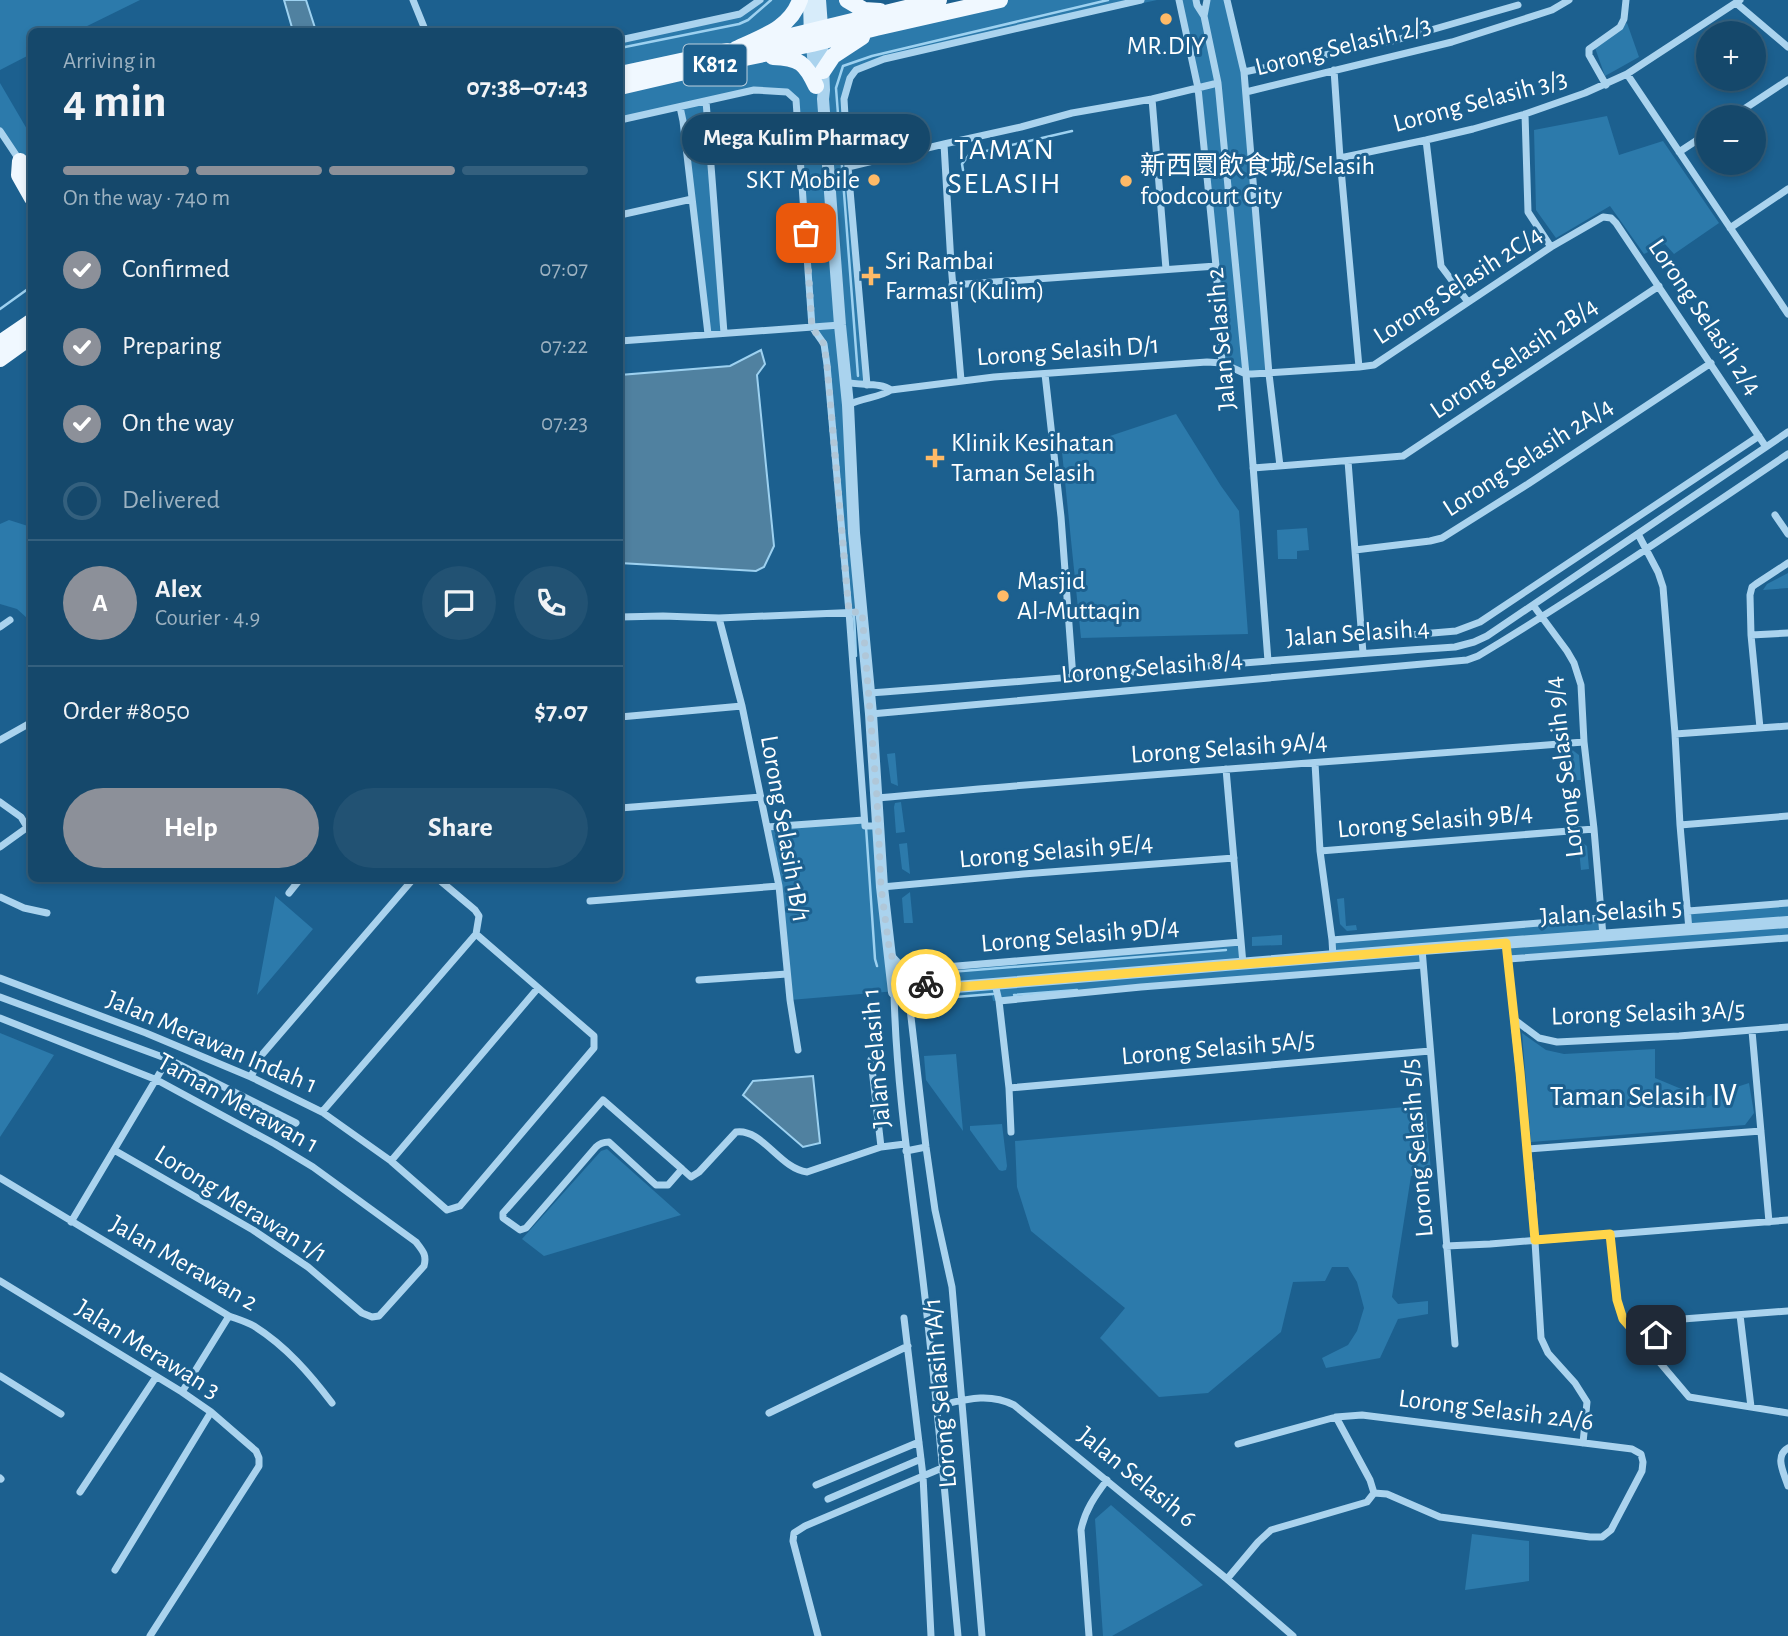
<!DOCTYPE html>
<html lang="en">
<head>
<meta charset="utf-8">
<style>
	body { margin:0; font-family:"Alegreya Sans","Noto Sans SC",sans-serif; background:#225273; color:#f1f3f6; height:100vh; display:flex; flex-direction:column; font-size:26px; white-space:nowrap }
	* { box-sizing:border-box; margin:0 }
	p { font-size:23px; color:#9db2c1 }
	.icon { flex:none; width:38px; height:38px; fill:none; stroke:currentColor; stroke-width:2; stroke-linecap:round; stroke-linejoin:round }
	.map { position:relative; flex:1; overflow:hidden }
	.details { position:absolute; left:28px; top:28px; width:595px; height:854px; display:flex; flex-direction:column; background:#15486b; border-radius:10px; box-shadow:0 4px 10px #0003,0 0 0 2px #34607e }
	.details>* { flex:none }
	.tools { position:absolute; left:1696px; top:21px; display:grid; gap:14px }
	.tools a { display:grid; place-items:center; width:70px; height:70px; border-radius:50%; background:#15486b; box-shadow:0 4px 10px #0003,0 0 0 2px #34607e; font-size:35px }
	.pin { position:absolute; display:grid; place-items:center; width:60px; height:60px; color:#fff; margin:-30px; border-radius:14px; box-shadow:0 4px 10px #0006 }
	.courier { position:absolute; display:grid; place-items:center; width:70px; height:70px; margin:-35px; border:5px solid #ffd54a; border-radius:50%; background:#fff; color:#222; box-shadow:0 2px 9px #0007 }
	.bubble { position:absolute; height:49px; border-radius:24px; background:#15486b; box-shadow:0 4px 10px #0003,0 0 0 2px #34607e; font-size:23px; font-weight:600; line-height:49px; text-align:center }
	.overview em { font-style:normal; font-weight:600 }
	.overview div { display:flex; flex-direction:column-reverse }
	.overview { display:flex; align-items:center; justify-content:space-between; height:119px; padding:0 35px }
	h1 { font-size:46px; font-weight:600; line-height:52px }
	.bar { display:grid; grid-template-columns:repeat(4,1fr); gap:10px 7px; align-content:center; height:84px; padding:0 35px }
	.bar i { height:9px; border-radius:5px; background:#34607e }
	.bar .active { background:#8c9099 }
	.bar p { grid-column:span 4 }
	.line { display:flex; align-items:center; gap:18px; padding:0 35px; border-top:2px solid #34607e }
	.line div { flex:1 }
	.round { display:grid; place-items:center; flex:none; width:74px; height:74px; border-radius:37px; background:#225273 }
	ol { padding:0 35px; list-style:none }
	li { display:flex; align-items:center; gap:21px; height:77px }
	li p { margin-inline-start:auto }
	li .icon { padding:7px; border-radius:50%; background:#8c9099; color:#fff; stroke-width:4 }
	li:last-child { color:#9db2c1 }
	li i { width:38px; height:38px; border:4px solid #34607e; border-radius:50% }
	.button { display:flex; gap:14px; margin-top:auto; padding:14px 35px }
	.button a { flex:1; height:80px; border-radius:42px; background:#8c9099; color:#fff; font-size:28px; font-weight:600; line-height:80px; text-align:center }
	.button a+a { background:#225273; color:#f1f3f6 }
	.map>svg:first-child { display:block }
	.green { fill:#2c7aab }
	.water { fill:#5081a0; stroke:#9dd1f0; stroke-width:2 }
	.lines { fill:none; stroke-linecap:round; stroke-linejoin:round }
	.stream { stroke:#9dd1f0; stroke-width:2.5 }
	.minor { stroke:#aad3ee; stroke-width:7 }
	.tertiary { stroke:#aad3ee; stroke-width:12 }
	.secondary { stroke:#d7ecfa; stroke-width:14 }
	.primary { stroke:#f0f8ff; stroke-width:16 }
	.done { stroke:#b0c7d8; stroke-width:7; stroke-dasharray:0 12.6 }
	.route { stroke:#ffd54a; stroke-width:9 }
	.poi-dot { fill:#feba67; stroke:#1c608f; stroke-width:2.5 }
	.labels { text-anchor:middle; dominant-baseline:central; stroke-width:6; stroke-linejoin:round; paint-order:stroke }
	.shield { fill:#1c608f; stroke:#bbcfdd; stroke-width:2 }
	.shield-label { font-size:24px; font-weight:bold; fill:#fff }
	.poi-label { font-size:26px; fill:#fff; stroke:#1c608f; text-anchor:start }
	.street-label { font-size:26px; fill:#fff; stroke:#1c608f }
	.neighbourhood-label { font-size:28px; fill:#fff; stroke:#1c608f }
	.quarter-label { font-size:30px; letter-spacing:2px; fill:#fff; stroke:#1c608f }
</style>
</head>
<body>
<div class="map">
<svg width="1788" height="1636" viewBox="0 0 1788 1636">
	<rect width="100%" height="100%" fill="#1c608f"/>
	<!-- green -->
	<path class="green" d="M0,0H140L77,31L32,32L31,54L0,70Z
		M760,0H810V31L620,74V40L739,14Z
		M819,0H847L864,10L821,28Z
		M1000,0H1157L884,59L856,70L846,91L867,385L847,383L862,612H850L824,344L812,327L797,106L791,94L754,90L706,101L724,333L708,334L680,108L620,120V88Z
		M1179,0H1196L1204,15L1207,0H1227L1244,72L1269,374H1246L1222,363L1198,88Z
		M1627,23L1639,57L1605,76L1594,45Z
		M0,83L31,136V179L0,131Z
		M1607,116L1619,155L1663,141L1719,223L1674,254L1665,244L1644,254L1610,206L1556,238L1536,210L1534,130Z
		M1176,414L1221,486L1239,511L1248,634L1081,638L1062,452Z
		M9,520L31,527L32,616L27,618L17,609L0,604V524Z
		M1307,528L1309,550L1297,551V559H1278L1277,530Z
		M1788,573V588L1763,590L1767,584Z
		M1571,749L1579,755L1581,780H1573Z
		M895,753L898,786L891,783L887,754Z
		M901,802L905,832L896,833L894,807L895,803Z
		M864,820L865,826H879L890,954L922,969L1241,942L1243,964L1332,957V940L1601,918L1603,935L1689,930L1688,911L1788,903V938L1508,959L1506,943L1423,949V965L1141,987L993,1001L992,995L952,998V1008L921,1010L927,1001L917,1000L908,990L790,1000L779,886L767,827Z
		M1578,840L1587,846L1589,869L1581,870Z
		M907,843L910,874L902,869L899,844Z
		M910,892L913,923H904L902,898Z
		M275,896L313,929L257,995L275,897Z
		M1344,898L1346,926L1356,925L1357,930L1347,931L1340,924L1337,899Z
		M1282,935V945L1252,946V937Z
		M0,1033L54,1055L0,1137Z
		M1522,1033L1546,1050L1564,1054L1655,1049V1078L1703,1098L1749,1083L1754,1113L1745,1125L1531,1142Z
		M956,1054L963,1131L926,1080L924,1056Z
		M1417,1106L1426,1114L1431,1171L1411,1176L1392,1297L1398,1304L1428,1301V1314L1398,1319L1380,1358L1326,1368L1322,1358L1348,1345L1357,1331L1364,1308L1357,1282L1348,1267H1332L1325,1281L1293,1282L1281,1332L1208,1393L1159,1397L1100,1338L1125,1308L1031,1231L1017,1187L1015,1141Z
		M1002,1124L1007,1166L1006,1170L1002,1171L999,1170L970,1130V1126Z
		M607,1149L681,1215L544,1256L522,1239L601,1151Z
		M1111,1505L1203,1585L1112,1636H1103L1095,1519Z
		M1472,1534L1529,1541V1581L1465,1590Z"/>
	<!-- water -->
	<path class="water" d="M284,0H306L316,31H293Z
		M761,350L765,364L757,375L774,546L764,567L756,571L620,563V375L730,366Z
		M813,1076L820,1143L803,1147L743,1095L753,1081Z"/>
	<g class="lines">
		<!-- stream -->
		<path class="stream" d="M620,48L739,24L748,20L771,0
			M963,170L962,164L969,155L1072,131
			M0,309L32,286
			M858,376L836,88L843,66L872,56L1108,0
			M854,614L856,656
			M866,827L875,959L877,966
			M925,974L1226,950
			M1014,995L1077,990
			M917,1000L993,994"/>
		<!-- minor -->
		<path class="minor" d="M413,0L426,32
			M1179,0L1198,88L1216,266L1222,363
			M1196,0L1197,5L1204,16L1218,83L1246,374L1268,661
			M1227,0L1244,72L1269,374L1280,466
			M1736,3L1788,47
			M1204,16L1207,0
			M620,40L740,14L760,0
			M1334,70L1340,158L1359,367
			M1244,72L1396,40L1518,5
			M1627,74L1788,314
			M1606,85L1589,55V49L1620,27L1624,19L1626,0
			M1246,92L1452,42L1552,10L1569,0
			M1152,99L1166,269
			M706,101L724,333
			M680,107L683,121L708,334
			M1525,114L1528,212L1551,247
			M1732,117L1788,80
			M620,120L754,90L787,92L796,100L812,327L824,344L827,365L849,612L865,826H879
			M0,131L32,179
			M1426,140L1441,266L1468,302
			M944,144L951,264L961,380
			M1679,152L1708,133
			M1340,158L1426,140L1473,129L1525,114L1585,93L1627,74L1740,0
			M848,167L944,144L1021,127L1072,113L1152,99L1218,83
			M620,215L692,199
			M1730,228L1788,189
			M952,285L1216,266
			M620,341L840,325
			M1045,374L1061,517L1073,678
			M846,382C860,386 880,382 891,390
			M867,385L848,167L844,99L850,78L856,70L884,59L1141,0
			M848,405C862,398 881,397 891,390L994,377L1207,362L1222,363L1246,374H1252L1359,367L1374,365L1551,247L1603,217L1611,218L1616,223L1766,447
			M1348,461L1363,653
			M1253,468L1403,456L1659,286
			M1775,515L1788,534
			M1638,534L1658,572L1663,587L1675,734L1680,825L1689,930
			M1355,550L1430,541L1442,538L1528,484L1711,363
			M1533,605L1567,651L1574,663L1581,685L1584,742L1594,829L1603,936
			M620,617L663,616L719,618L862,612
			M719,618L742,706L779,886L790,1000L798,1050
			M0,627L10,620
			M1751,635L1788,633
			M1362,639L1456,631L1480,622L1759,436
			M869,693C1064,679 1260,660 1455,647L1474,642L1487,636L1788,432
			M871,714L1467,660L1478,656C1584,592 1686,523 1788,454
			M620,717L742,706
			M1760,728L1751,635L1750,595L1752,587L1756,584L1788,563
			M1675,734L1788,726
			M0,740L32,722
			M1315,763L1320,851L1332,940L1333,957
			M1226,769L1243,964
			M877,798C1112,776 1348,761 1584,742
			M0,802L21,817L27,827
			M620,808L761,797
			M1680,825L1788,816
			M767,827L864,820
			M0,847L32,824
			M1320,851L1594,829
			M882,887L1023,874L1234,858
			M289,893L301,878
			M0,897L24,908L47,913
			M590,901L779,886
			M1688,911L1788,903
			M1332,940L1601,918
			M1506,943L1532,1193L1541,1338L1548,1353L1575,1383L1587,1402L1583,1443
			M1422,949L1455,1344
			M893,957L910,976L933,986
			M1508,959L1788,938
			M910,976L922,969L1241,942
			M0,978L146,1033L251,1077L322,1112L391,1161L447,1210L460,1206L594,1048V1036L476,934
			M699,980L787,974
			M995,984L999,1001L1009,1088L1011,1132
			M908,991L926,1147L935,1210L952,1287L982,1636
			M894,992C896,1080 909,1168 920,1256C936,1382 946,1509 958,1636
			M0,997L168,1059L296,1123
			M999,1001L1141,987L1423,965
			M0,1018L157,1080L275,1144L313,1167L416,1242C423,1251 427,1255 424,1266L379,1316L372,1317L362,1313L308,1267L253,1230L114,1150
			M1515,1020L1539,1038L1557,1042L1679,1036L1788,1027
			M1752,1031L1769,1222
			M871,1060L881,1147
			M251,1077L260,1057L414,878
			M1009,1088L1430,1051
			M322,1112L476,934L479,916L475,910L437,878
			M1528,1149L1761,1131
			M906,1151L926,1147
			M391,1161L538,988
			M682,1169L603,1100L503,1213V1218L520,1230L526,1228L596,1147C600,1143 603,1142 609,1142L656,1185H668L682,1169L691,1177L699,1172L736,1132C762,1128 780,1169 807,1172L881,1147L905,1144
			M0,1178L229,1316C237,1319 247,1322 254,1326C286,1346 310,1374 332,1403
			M71,1222L168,1059
			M1610,1234L1617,1300L1623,1319L1689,1397L1788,1413
			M1446,1246L1490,1244L1788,1220
			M0,1281L182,1392L211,1412L256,1451L259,1458V1466L150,1636
			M1740,1315L1751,1407
			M904,1318L923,1476L931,1636
			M1646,1345L1666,1326L1683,1319L1788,1311
			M0,1376L61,1414
			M182,1392L229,1316
			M936,1406C964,1400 988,1392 1014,1405L1227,1579L1293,1636
			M769,1413L908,1346
			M1336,1417L1362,1415L1632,1449L1641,1454L1643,1462L1642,1471L1611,1530L1602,1537H1590L1440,1517L1387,1494L1374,1493
			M1788,1448C1774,1456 1784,1473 1788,1486
			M0,1478L1,1479
			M816,1485L919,1442
			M80,1492L156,1377
			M828,1499L921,1459
			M115,1570L211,1412
			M1227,1579L1258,1542L1271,1530L1367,1502L1374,1493L1370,1480L1336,1417L1238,1444
			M818,1636L793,1541L794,1533L805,1526L942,1468
			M1089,1636L1081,1530C1085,1510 1095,1496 1107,1480"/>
		<!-- tertiary -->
		<path class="tertiary" d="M822,42L824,90L823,99L840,325L848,405L854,533L871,714L882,887L894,992L1422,949L1788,922
			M812,44L815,80"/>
		<!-- secondary -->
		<path class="secondary" d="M810,0L811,40
			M819,0L822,40"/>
		<!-- primary -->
		<path class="primary" d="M847,0L864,10L880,11
			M762,43L939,0
			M736,49C761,37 790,29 800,0
			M773,57C800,58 805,63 816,86
			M823,71L833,56L862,37
			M620,74L727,51
			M620,87L745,58L812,44L876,28L1000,0
			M20,161L19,175L32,198
			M0,343L32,321
			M0,359L32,336"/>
	</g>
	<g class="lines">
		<!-- done -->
		<path class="done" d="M806,233L812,327L824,344L827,365L849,612H862L877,798L881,887L890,954L908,975L926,984"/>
		<!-- route -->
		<path class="route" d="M926,984L944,988L970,986L1506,943L1520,1072L1535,1240L1610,1234L1617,1300L1623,1319L1646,1345L1656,1335"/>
	</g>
	<!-- markers -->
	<g class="poi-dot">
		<circle cx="1166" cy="19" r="7"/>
		<circle cx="874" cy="180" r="7"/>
		<circle cx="1126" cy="181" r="7"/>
		<path d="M867.5 265.5h7v7h7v7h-7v7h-7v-7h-7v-7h7z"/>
		<path d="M931.5 447.5h7v7h7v7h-7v7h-7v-7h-7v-7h7z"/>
		<circle cx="1003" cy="596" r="7"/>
	</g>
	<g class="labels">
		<!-- shield labels -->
		<rect class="shield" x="683.5" y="44.5" width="63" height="41" rx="5"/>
		<g class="shield-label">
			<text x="715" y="65">K812</text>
		</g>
		<!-- poi labels -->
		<g class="poi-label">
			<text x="1166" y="46" text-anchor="middle">MR.DIY</text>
			<text x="1140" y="166">新西圜飲食城/Selasih<tspan x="1140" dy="30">foodcourt City</tspan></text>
			<text x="860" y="180" text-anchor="end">SKT Mobile</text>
			<text x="885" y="261">Sri Rambai<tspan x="885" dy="30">Farmasi (Kulim)</tspan></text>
			<text x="951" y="443">Klinik Kesihatan<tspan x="951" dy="30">Taman Selasih</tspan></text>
			<text x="1017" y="581">Masjid<tspan x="1017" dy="30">Al-Muttaqin</tspan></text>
		</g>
		<!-- street labels -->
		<g class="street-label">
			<text transform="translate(1343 46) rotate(-14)">Lorong Selasih 2/3</text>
			<text transform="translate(1480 101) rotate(-15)">Lorong Selasih 3/3</text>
			<text transform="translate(1458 285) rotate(-33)">Lorong Selasih 2C/4</text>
			<text transform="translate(1705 317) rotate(56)">Lorong Selasih 2/4</text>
			<text transform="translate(1221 339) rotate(-95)">Jalan Selasih 2</text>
			<text transform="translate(1068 351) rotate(-4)">Lorong Selasih D/1</text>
			<text transform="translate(1514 358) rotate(-34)">Lorong Selasih 2B/4</text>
			<text transform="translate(1528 457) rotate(-33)">Lorong Selasih 2A/4</text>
			<text transform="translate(1358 633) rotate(-4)">Jalan Selasih 4</text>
			<text transform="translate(1152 667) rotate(-5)">Lorong Selasih 8/4</text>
			<text transform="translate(1229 748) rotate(-4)">Lorong Selasih 9A/4</text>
			<text transform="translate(1564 767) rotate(-97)">Lorong Selasih 9/4</text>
			<text transform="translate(1435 821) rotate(-5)">Lorong Selasih 9B/4</text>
			<text transform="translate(785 829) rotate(80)">Lorong Selasih 1B/1</text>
			<text transform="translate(1056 851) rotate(-5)">Lorong Selasih 9E/4</text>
			<text transform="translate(1611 912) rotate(-4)">Jalan Selasih 5</text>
			<text transform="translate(1080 935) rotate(-5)">Lorong Selasih 9D/4</text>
			<text transform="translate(1648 1013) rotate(-2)">Lorong Selasih 3A/5</text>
			<text transform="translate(212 1042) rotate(23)">Jalan Merawan Indah 1</text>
			<text transform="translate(1218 1048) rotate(-5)">Lorong Selasih 5A/5</text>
			<text transform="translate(876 1058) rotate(-95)">Jalan Selasih 1</text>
			<text transform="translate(238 1103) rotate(29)">Taman Merawan 1</text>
			<text transform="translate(1417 1148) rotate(-95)">Lorong Selasih 5/5</text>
			<text transform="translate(241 1204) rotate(32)">Lorong Merawan 1/1</text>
			<text transform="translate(184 1263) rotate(30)">Jalan Merawan 2</text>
			<text transform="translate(148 1349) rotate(32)">Jalan Merawan 3</text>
			<text transform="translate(940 1393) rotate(-95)">Lorong Selasih 1A/1</text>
			<text transform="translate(1496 1410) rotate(7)">Lorong Selasih 2A/6</text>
			<text transform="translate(1137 1477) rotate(39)">Jalan Selasih 6</text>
		</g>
		<!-- neighbourhood labels -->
		<g class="neighbourhood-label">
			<text x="1644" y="1097">Taman Selasih Ⅳ</text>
		</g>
		<!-- quarter labels -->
		<g class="quarter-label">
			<text x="1005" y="150">TAMAN<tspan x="1005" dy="34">SELASIH</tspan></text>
		</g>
	</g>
</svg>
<div class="tools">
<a>+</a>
<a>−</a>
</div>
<div class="pin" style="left:806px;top:233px;background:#ea580c"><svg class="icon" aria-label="bag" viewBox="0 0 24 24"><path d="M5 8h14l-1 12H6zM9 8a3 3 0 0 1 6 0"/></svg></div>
<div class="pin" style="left:1656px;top:1335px;background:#1f2937"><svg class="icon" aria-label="home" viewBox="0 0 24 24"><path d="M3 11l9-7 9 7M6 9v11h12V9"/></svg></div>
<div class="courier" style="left:926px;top:984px"><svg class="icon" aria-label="bike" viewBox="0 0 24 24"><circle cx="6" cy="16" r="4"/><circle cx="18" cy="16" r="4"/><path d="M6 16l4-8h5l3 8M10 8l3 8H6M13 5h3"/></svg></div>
<div class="bubble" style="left:682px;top:114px;width:248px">Mega Kulim Pharmacy</div>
<section class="details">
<div class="overview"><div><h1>4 min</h1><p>Arriving in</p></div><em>07:38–07:43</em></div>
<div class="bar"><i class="active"></i><i class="active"></i><i class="active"></i><i></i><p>On the way · 740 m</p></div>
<ol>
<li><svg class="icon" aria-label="check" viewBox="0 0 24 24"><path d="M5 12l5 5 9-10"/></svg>Confirmed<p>07:07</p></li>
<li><svg class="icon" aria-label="check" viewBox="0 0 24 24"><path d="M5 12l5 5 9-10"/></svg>Preparing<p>07:22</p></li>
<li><svg class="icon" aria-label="check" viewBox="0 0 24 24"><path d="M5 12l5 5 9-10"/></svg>On the way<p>07:23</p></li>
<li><i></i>Delivered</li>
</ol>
<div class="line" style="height:126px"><b class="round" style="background:#8c9099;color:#fff">A</b><div><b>Alex</b><p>Courier · 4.9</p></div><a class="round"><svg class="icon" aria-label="chat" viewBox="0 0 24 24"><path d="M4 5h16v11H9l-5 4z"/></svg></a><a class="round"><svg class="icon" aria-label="phone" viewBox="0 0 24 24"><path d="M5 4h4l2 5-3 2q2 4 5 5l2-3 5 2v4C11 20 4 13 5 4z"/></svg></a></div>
<div class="line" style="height:91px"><div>Order #8050</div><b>$7.07</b></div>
<div class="button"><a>Help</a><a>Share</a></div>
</section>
</div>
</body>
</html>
